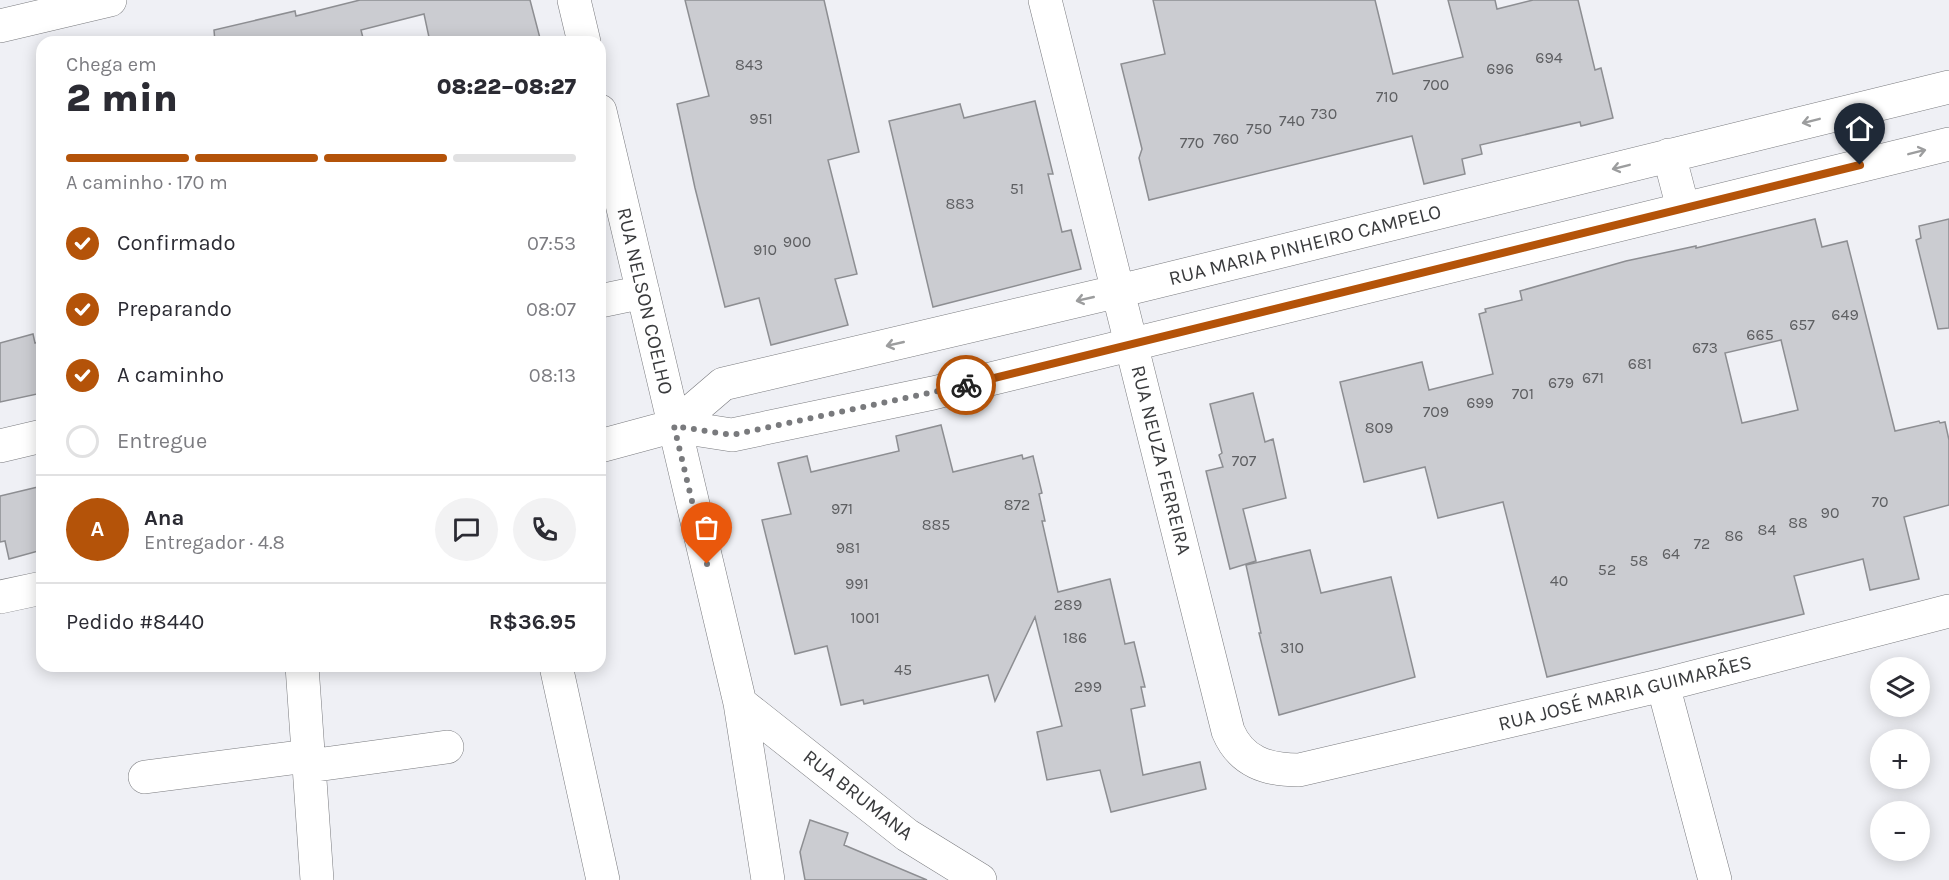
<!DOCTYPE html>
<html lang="pt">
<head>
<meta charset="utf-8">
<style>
	body { margin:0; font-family:Karla,sans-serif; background:#f2f2f3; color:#2b2b33; height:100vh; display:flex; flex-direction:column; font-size:22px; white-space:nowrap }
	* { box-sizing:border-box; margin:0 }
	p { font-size:20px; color:#7c7c81 }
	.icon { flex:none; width:33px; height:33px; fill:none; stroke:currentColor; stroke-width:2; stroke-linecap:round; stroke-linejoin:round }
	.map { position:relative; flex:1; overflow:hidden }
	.details { position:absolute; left:36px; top:36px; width:570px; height:636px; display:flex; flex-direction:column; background:#fff; border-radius:18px; box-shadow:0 3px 15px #0003 }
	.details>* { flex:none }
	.tools { position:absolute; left:1870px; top:657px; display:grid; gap:12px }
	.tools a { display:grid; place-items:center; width:60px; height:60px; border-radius:50%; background:#fff; box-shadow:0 3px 15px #0003; font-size:30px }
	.pin { position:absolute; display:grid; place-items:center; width:51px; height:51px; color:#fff; margin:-62px -26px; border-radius:50% 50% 50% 0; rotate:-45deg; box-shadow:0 0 6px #0007 }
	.pin .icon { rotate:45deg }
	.courier { position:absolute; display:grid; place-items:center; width:60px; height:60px; margin:-30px; border:4px solid #b45309; border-radius:50%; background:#fff; color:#222; box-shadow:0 2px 8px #0007 }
	.summary em { font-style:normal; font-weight:800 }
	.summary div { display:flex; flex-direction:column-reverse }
	.summary { display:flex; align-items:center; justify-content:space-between; height:102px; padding:0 30px }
	h1 { font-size:39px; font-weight:800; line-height:45px }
	.bar { display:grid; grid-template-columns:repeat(4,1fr); gap:9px 6px; align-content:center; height:72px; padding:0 30px }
	.bar i { height:8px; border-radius:4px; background:#e1e1e2 }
	.bar .active { background:#b45309 }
	.bar p { grid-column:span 4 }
	.line { display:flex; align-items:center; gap:15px; padding:0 30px; border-top:2px solid #e1e1e2 }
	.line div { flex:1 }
	.round { display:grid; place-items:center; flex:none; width:63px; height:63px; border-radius:32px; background:#f2f2f3 }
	ol { padding:0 30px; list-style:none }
	li { display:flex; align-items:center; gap:18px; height:66px }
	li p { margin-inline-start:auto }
	li .icon { padding:6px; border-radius:50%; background:#b45309; color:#fff; stroke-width:4 }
	li:last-child { color:#7c7c81 }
	li i { width:33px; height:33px; border:3px solid #e1e1e2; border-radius:50% }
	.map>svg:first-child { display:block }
	.building { fill:#cbccd1; stroke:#8d8e92; stroke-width:1.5; fill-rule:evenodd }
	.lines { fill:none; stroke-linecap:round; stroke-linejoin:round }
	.minor-casing { stroke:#7a7b7f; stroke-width:34 }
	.minor { stroke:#fff; stroke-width:33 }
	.oneway { stroke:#9c9d9e }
	.done { stroke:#797a7d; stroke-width:6; stroke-dasharray:0 10.8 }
	.route { stroke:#b45309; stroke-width:8 }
	.labels { text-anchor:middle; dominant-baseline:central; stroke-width:4.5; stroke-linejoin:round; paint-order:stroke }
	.number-label { font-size:16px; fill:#5e5f62 }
	.street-label { font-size:20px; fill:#3a3b3d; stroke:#fff }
</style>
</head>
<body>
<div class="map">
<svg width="1949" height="880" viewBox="0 0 1949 880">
	<rect width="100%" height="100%" fill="#eff0f5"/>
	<!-- building -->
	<path class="building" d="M360,0H530L541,42H430L424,14L361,30L364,42H215L214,30L295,11L296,16Z
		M685,0H824L859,152L828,160L857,274L835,279L848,325L771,345L759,298L725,307L695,188L677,104L709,96Z
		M1153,0H1375L1393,74L1463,57L1448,0H1495L1497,9L1533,0H1578L1595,70L1601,68L1613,118L1581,126L1580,122L1480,145L1482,154L1462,159L1465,174L1424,184L1412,136L1149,200L1139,158L1142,149L1121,64L1165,54Z
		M1035,101L1053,174H1048L1062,232L1071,230L1081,269L933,307L889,121L960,104L964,118Z
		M1815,219L1822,247L1847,241L1895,431L1939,421L1940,423L1945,422L1949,440V505L1904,517L1919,579L1870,590L1863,559L1794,576L1804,614L1547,677L1503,502L1438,518L1425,467L1364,482L1340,382L1422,362L1429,390L1493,374L1479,314L1486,312L1485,309L1522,300L1520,291L1626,261L1696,246V248ZM1781,340L1798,410L1742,423L1725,353Z
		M1949,219V328L1938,329L1916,240L1921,238L1919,226Z
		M33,334L35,343L42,341V393L0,402V343Z
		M1253,393L1265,442L1273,439L1286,498L1243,509L1256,561L1230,569L1206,471L1223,467L1219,455L1222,453L1210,404Z
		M941,425L953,472L1022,455L1023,459L1033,456L1042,493L1039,494L1045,521H1042L1058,592L1110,579L1125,644L1134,642L1145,687H1141L1145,706L1131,709L1143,775L1200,762L1206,789L1111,812L1100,770L1047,780L1037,732L1062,726L1035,617L995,701L988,675L864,704L863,700L841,705L827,646L795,654L762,520L791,514L778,463L807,456L811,472L899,451L896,436Z
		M42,486V550L9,559L5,541L0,542V496Z
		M1310,550L1321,593L1391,577L1415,677L1279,715L1259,633H1261L1246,565Z
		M810,820L848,833L844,845L927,880H805L800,852Z"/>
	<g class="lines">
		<defs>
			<path id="minor" d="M574,0L584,42
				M1045,0L1228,731C1241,762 1267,770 1299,770L1663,685L1949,611
				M0,26L110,0
				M600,111L740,703L768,880
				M1669,155L1683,208
				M600,301L643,292
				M674,426L723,384L1119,291L1949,87
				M0,446L42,436
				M600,446L674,426L732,435L933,393L1949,144
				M0,597L42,588
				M302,666L317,880
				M556,666L603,880
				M1663,685L1715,880
				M740,703L907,835L980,880
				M309,766L447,747
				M145,777L307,756"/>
		</defs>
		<!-- minor casing -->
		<use href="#minor" class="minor-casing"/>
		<!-- minor -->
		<use href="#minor" class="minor"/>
	</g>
	<!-- one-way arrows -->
	<defs><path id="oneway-shaft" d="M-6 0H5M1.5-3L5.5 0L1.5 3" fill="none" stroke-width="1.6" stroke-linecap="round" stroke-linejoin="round" transform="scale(1.5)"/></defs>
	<g class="oneway">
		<use href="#oneway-shaft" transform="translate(1811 121) rotate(166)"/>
		<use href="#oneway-shaft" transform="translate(1917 152) rotate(-14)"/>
		<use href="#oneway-shaft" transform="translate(1621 167) rotate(166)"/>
		<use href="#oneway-shaft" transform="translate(1085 299) rotate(167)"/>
		<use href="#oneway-shaft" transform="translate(895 344) rotate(167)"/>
	</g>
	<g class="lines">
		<!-- done -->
		<path class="done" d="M707,564L674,426L732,435L966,385"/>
		<!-- route -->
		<path class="route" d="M966,385L1860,165"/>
	</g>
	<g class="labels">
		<!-- number labels -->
		<g class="number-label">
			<text x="1549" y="57">694</text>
			<text x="749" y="64">843</text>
			<text x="1500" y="68">696</text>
			<text x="1436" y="84">700</text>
			<text x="1387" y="96">710</text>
			<text x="1324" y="113">730</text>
			<text x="761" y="118">951</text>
			<text x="1292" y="120">740</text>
			<text x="1259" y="128">750</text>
			<text x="1226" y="138">760</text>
			<text x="1192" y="142">770</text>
			<text x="1017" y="188">51</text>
			<text x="960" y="203">883</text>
			<text x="797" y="241">900</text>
			<text x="765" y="249">910</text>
			<text x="1845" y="314">649</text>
			<text x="1802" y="324">657</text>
			<text x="1760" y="334">665</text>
			<text x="1705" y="347">673</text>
			<text x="1640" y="363">681</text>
			<text x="1593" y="377">671</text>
			<text x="1561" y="382">679</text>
			<text x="1523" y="393">701</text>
			<text x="1480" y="402">699</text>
			<text x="1436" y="411">709</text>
			<text x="1379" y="427">809</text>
			<text x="1244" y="460">707</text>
			<text x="1880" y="501">70</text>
			<text x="1017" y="504">872</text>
			<text x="842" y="508">971</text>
			<text x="1830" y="512">90</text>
			<text x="1798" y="522">88</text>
			<text x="936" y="524">885</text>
			<text x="1767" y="529">84</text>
			<text x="1734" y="535">86</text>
			<text x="1702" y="543">72</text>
			<text x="848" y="547">981</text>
			<text x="1671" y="553">64</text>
			<text x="1639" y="560">58</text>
			<text x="1607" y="569">52</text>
			<text x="1559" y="580">40</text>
			<text x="857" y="583">991</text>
			<text x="1068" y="604">289</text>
			<text x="865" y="617">1001</text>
			<text x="1075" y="637">186</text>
			<text x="1292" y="647">310</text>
			<text x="903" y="669">45</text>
			<text x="1088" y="686">299</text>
		</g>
		<!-- street labels -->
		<g class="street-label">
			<text transform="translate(1305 245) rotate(-14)">RUA MARIA PINHEIRO CAMPELO</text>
			<text transform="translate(645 301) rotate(77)">RUA NELSON COELHO</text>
			<text transform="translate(1161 460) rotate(76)">RUA NEUZA FERREIRA</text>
			<text transform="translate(1625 693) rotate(-14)">RUA JOSÉ MARIA GUIMARÃES</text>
			<text transform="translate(858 795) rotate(38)">RUA BRUMANA</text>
		</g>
	</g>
</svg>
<div class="tools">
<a><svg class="icon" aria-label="layers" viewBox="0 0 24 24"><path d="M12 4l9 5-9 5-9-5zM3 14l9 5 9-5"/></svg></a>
<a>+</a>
<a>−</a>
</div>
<div class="pin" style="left:707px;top:564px;background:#ea580c"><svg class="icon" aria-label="bag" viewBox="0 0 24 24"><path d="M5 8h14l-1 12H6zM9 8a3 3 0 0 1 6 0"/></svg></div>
<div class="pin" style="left:1860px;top:165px;background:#1f2937"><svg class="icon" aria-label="home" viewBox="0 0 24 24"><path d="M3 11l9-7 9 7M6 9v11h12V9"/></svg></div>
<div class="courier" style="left:966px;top:385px"><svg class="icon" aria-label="bike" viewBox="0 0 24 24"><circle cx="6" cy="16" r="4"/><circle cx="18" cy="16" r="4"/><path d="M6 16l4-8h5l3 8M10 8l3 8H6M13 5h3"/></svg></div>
<section class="details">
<div class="summary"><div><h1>2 min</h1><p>Chega em</p></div><em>08:22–08:27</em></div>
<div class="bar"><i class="active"></i><i class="active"></i><i class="active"></i><i></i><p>A caminho · 170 m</p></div>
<ol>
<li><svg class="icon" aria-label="check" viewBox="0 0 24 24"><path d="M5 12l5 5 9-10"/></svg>Confirmado<p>07:53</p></li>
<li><svg class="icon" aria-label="check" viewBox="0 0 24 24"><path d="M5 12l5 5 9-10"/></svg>Preparando<p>08:07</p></li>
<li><svg class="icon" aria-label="check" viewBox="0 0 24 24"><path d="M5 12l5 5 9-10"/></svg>A caminho<p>08:13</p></li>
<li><i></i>Entregue</li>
</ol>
<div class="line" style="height:108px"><b class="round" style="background:#b45309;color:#fff">A</b><div><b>Ana</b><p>Entregador · 4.8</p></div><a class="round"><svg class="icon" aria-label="chat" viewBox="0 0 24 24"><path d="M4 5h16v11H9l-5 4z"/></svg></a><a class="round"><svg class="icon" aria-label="phone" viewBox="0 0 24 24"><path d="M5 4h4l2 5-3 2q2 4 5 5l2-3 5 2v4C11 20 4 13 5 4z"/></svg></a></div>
<div class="line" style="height:78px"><div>Pedido #8440</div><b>R$36.95</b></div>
</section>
</div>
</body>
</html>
